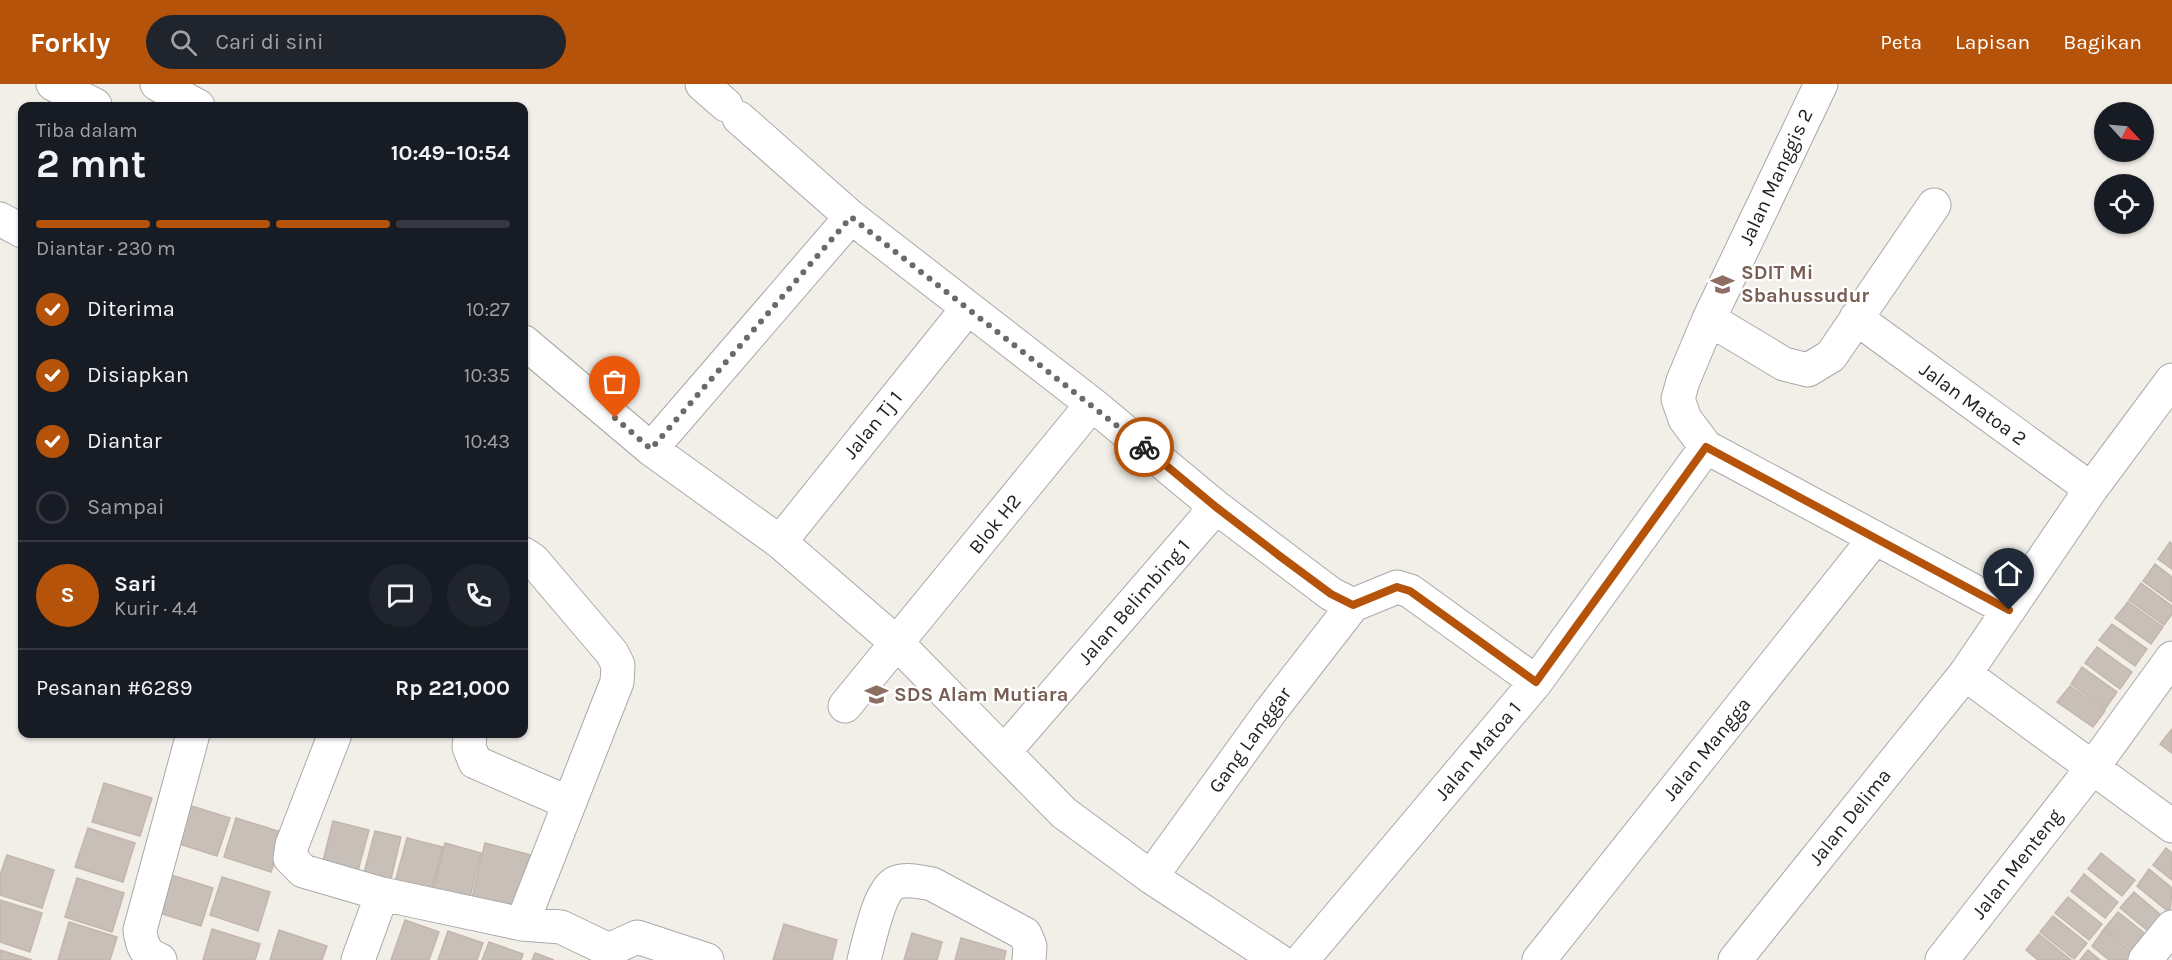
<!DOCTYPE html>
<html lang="id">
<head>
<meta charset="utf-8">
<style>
	body { margin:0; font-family:Karla,sans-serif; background:#20242c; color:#f1f3f6; height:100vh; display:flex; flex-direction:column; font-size:22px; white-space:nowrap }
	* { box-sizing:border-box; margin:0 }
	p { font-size:20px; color:#9ea1a6 }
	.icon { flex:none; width:33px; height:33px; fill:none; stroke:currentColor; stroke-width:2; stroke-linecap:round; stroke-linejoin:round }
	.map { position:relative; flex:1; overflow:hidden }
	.drawer { position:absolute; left:18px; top:18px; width:510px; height:636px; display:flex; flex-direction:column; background:#171b24; border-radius:12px; box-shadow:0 2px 4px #0004 }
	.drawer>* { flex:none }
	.needle { width:39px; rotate:116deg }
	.tools { position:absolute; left:2094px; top:18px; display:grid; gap:12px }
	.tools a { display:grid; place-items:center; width:60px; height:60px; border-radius:50%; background:#171b24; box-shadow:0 2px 4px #0004; font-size:30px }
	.pin { position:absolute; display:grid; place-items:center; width:51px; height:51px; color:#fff; margin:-62px -26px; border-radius:50% 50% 50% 0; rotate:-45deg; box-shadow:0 0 6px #0007 }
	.pin .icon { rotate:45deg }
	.courier { position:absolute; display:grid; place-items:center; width:60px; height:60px; margin:-30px; border:4px solid #b45309; border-radius:50%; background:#fff; color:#222; box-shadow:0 2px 8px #0007 }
	.overview em { font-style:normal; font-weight:700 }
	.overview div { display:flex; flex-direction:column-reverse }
	.overview { display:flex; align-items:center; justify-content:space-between; height:102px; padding:0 18px }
	h1 { font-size:39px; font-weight:700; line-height:45px }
	.bar { display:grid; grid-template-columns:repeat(4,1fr); gap:9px 6px; align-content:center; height:72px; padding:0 18px }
	.bar i { height:8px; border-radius:4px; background:#363941 }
	.bar .active { background:#b45309 }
	.bar p { grid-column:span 4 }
	.line { display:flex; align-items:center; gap:15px; padding:0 18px; border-top:2px solid #363941 }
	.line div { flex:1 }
	.round { display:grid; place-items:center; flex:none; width:63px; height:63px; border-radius:32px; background:#20242c }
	ol { padding:0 18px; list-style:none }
	li { display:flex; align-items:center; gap:18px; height:66px }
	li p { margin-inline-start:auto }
	li .icon { padding:6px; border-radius:50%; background:#b45309; color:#fff; stroke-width:4 }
	li:last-child { color:#9ea1a6 }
	li i { width:33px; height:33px; border:3px solid #363941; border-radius:50% }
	header { display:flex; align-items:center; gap:36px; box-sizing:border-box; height:84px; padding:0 30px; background:#b45309; color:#fff }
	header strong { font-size:28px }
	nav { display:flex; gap:33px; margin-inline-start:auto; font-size:21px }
	.search { width:420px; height:54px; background:#20242c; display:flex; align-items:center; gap:15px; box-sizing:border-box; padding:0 21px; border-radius:33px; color:#9ea1a6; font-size:22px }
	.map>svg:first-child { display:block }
	.building { fill:#c7bfb8; stroke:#c4b6ab; stroke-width:1.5 }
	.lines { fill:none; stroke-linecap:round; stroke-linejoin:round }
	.minor-casing { stroke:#a9a9a9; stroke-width:35 }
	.minor { stroke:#fff; stroke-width:33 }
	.done { stroke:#6b6a68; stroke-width:6; stroke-dasharray:0 10.8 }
	.route { stroke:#b45309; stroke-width:8 }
	.labels { text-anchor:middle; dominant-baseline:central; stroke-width:4.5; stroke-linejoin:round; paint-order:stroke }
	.street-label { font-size:20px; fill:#222; stroke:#fff }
	.education-label { font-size:20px; font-weight:bold; fill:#785e54; stroke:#fff; text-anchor:start }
</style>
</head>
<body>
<header>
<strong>Forkly</strong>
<div class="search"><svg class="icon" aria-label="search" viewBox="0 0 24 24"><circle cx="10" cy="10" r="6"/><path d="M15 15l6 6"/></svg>Cari di sini</div>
<nav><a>Peta</a><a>Lapisan</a><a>Bagikan</a></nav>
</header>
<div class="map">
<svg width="2172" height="876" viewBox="0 0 2172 876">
	<rect width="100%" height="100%" fill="#f2efe9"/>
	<!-- building -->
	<path class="building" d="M2170,458L2172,460V485L2158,475Z
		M2155,480L2172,493V518L2143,497Z
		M2141,499L2172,522V530L2164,541L2129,516Z
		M2128,518L2163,543L2151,560L2115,534Z
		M2112,540L2147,565L2135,582L2099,556Z
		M2097,563L2132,588L2120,605L2085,579Z
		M2082,583L2117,608L2105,625L2071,600Z
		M2070,602L2105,627L2093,643L2057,618Z
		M2172,645V669L2160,660Z
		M104,699L152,714L140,752L92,738Z
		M182,719L230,734L217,772L170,757Z
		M236,734L284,749L271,788L224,773Z
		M333,737L369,746L356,794L321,785Z
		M88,744L135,759L123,798L75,783Z
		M375,747L401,753L390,799L363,793Z
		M407,754L443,763L430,811L394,802Z
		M445,759L481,769L469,817L433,807Z
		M485,759L535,772L520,831L471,818Z
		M2166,764L2172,769V796L2153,781Z
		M2101,769L2135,796L2122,812L2088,785Z
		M7,771L54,786L42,824L0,811V791Z
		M2149,785L2172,804L2170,829L2137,802Z
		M165,789L213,804L201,842L153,827Z
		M2084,790L2118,818L2105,834L2071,807Z
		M222,793L270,808L258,847L210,831Z
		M77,794L124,809L112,848L65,833Z
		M2134,808L2167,836L2154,852L2120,824Z
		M2068,813L2102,840L2089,856L2055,829Z
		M0,816L42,829L30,868L0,858Z
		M2118,828L2152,855L2139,871L2105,844Z
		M2053,832L2087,859L2074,875L2040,848Z
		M405,836L439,848L429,876H391Z
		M69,838L117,853L110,876H58Z
		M784,840L837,856L832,876H773Z
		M212,845L260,860L255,876H203Z
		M2104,845L2138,873L2135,876H2109L2092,862Z
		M279,846L327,862L322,876H270Z
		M448,847L483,859L477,876H438Z
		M912,849L942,858L937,876H904Z
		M2039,850L2071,876H2038L2026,866Z
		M961,854L1006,867L1004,876H955Z
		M489,858L523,870L521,876H482Z
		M0,866L32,876H0Z
		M2088,866L2100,876H2080Z
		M535,869L554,876H532Z"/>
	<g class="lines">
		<defs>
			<path id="minor" d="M53,0L95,21
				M157,0L198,22
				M702,0L726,21
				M1821,0L1709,235L1683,297L1678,315L1685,335L1706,363L2009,526
				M739,34L851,133L1092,320L1216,423L1331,510L1353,521L1397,503L1410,507L1536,598
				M0,135L22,147
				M1856,234L2091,405
				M1709,235L1784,280L1808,286L1831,272L1934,121
				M524,258L651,365L780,458L898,560L1064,729L1151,793L1278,876
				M651,365L851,133
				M780,458L967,225
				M1965,590L2172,742
				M845,622L1092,320
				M335,650L292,761L290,774L303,787L382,810L522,840L561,843L609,866L637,853L707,876
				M470,650L469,663L475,678L569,719
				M1005,667L1216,423
				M1151,793L1270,628L1353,521
				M522,840L617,598L618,581L612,569L533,476L524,470
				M160,876C145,870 142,862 140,846L193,650
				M358,876L382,810
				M864,876C869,858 879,807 895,799C906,794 921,798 932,800L1025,850L1030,862L1029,876
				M1302,876L1536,598L1706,363
				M1539,876L1875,454
				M1735,876L1965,590L2091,405L2172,296
				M1942,876L2093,683L2172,574
				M2145,876L2172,843"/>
		</defs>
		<!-- minor casing -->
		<use href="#minor" class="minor-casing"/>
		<!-- minor -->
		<use href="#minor" class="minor"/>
	</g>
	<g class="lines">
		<!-- done -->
		<path class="done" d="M615,334L651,365L851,133L1144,363"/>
		<!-- route -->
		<path class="route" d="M1144,363L1216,423L1281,473L1331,510L1353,521L1397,503L1410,507L1536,598L1706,363L2009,526"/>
	</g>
	<!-- icons -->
	<defs>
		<symbol id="school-bare" viewBox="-9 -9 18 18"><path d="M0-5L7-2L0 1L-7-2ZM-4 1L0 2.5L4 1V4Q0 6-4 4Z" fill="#8d6e63" stroke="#fff" stroke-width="2.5" paint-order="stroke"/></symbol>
	</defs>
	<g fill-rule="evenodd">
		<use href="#school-bare" x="1706" y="184" width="33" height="33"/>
		<use href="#school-bare" x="860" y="594" width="33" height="33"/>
	</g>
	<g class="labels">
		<!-- street labels -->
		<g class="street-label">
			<text transform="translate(1776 93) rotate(-65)">Jalan Manggis 2</text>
			<text transform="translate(1973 320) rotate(36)">Jalan Matoa 2</text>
			<text transform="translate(873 341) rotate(-51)">Jalan Tj 1</text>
			<text transform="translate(995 440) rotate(-51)">Blok H2</text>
			<text transform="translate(1134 518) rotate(-49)">Jalan Belimbing 1</text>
			<text transform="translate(1250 656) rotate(-54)">Gang Langgar</text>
			<text transform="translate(1707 665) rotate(-51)">Jalan Mangga</text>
			<text transform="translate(1478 667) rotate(-50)">Jalan Matoa 1</text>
			<text transform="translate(1850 733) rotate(-51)">Jalan Delima</text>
			<text transform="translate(2017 780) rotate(-52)">Jalan Menteng</text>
		</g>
		<!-- education labels -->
		<g class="education-label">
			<text x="1741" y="188">SDIT Mi<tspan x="1741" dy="23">Sbahussudur</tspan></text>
			<text x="894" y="610">SDS Alam Mutiara</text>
		</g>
	</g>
</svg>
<div class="tools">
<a><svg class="needle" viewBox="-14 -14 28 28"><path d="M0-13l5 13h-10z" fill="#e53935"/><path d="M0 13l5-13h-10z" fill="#9ea1a6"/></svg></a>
<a><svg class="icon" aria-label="locate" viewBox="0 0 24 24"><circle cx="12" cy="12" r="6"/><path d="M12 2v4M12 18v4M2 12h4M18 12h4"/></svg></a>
</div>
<div class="pin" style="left:615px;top:334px;background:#ea580c"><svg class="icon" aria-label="bag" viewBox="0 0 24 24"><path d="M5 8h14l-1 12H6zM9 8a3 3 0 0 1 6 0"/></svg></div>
<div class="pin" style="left:2009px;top:526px;background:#1f2937"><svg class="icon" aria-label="home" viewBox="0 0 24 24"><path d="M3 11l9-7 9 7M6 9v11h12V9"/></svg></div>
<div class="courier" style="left:1144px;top:363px"><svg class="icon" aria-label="bike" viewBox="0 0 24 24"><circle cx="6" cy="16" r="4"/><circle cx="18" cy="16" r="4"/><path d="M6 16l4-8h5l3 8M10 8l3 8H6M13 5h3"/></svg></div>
<section class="drawer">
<div class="overview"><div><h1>2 mnt</h1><p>Tiba dalam</p></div><em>10:49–10:54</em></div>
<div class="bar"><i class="active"></i><i class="active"></i><i class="active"></i><i></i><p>Diantar · 230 m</p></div>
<ol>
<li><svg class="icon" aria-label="check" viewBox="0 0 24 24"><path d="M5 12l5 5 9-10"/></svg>Diterima<p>10:27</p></li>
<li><svg class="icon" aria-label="check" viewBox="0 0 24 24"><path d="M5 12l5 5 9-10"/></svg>Disiapkan<p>10:35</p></li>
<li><svg class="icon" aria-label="check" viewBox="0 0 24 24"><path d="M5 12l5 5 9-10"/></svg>Diantar<p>10:43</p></li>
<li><i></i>Sampai</li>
</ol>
<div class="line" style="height:108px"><b class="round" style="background:#b45309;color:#fff">S</b><div><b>Sari</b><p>Kurir · 4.4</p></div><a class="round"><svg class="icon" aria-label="chat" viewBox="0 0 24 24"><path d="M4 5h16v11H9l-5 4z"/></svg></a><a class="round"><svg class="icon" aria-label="phone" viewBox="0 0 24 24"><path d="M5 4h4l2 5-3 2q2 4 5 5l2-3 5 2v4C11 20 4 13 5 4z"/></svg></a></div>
<div class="line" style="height:78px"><div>Pesanan #6289</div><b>Rp 221,000</b></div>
</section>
</div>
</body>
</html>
